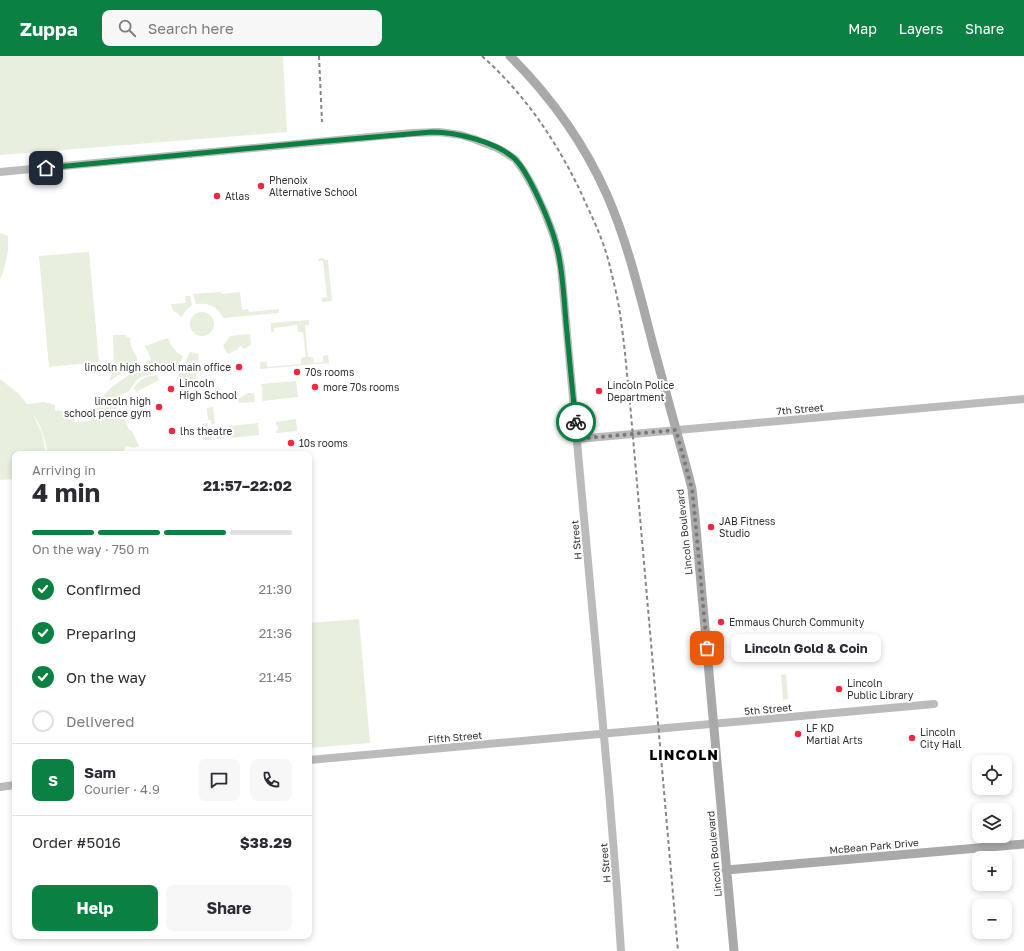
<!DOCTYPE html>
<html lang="en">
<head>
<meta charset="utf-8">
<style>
	body { margin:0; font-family:"Golos Text",sans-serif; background:#f7f7f7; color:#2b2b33; height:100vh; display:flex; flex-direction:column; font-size:15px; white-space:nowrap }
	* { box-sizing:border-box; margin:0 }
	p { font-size:13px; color:#7c7c81 }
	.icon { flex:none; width:22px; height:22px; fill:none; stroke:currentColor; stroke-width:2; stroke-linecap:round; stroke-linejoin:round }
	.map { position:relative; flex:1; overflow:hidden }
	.drawer { position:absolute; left:12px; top:395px; width:300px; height:488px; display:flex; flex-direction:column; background:#fff; border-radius:8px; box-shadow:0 2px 6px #0003 }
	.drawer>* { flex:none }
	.controls { position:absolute; left:972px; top:699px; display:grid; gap:8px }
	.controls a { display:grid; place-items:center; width:40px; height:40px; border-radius:8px; background:#fff; box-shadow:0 2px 6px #0003; font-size:20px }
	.pin { position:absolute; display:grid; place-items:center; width:34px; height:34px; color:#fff; margin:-17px; border-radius:8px; box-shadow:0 2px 6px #0006 }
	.courier { position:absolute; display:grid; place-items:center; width:40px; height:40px; margin:-20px; border:3px solid #0b8043; border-radius:50%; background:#fff; color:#222; box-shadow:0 1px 5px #0007 }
	.bubble { position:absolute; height:28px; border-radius:8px; background:#fff; box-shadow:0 2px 6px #0003; font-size:13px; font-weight:700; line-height:28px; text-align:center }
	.summary em { font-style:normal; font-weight:700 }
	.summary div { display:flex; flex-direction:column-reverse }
	.summary { display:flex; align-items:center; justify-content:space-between; height:68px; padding:0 20px }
	h1 { font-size:26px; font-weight:700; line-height:30px }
	.bar { display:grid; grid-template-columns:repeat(4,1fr); gap:6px 4px; align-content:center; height:48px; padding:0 20px }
	.bar i { height:5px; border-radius:3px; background:#e1e1e2 }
	.bar .current { background:#0b8043 }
	.bar p { grid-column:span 4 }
	.line { display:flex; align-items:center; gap:10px; padding:0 20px; border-top:1px solid #e1e1e2 }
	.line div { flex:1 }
	.round { display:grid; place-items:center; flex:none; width:42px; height:42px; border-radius:8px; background:#f7f7f7 }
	ol { padding:0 20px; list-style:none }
	li { display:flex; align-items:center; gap:12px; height:44px }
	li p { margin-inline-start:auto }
	li .icon { padding:4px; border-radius:50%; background:#0b8043; color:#fff; stroke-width:4 }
	li:last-child { color:#7c7c81 }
	li i { width:22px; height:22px; border:2px solid #e1e1e2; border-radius:50% }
	.action { display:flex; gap:8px; margin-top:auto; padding:8px 20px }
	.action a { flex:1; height:46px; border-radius:8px; background:#0b8043; color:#fff; font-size:16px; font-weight:700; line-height:46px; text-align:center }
	.action a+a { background:#f7f7f7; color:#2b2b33 }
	header { display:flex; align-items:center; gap:24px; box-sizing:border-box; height:56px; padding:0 20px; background:#0b8043; color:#fff }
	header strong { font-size:19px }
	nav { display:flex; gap:22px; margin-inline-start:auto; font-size:14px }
	.search { width:280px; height:36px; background:#f7f7f7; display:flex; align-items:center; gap:10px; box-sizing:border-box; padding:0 14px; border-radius:8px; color:#7c7c81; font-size:15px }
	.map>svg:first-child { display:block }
	.green { fill:#e8efde }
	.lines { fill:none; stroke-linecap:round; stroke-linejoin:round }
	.secondary { stroke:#bbb; stroke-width:8 }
	.primary { stroke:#a9a9a9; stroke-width:9 }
	.rail { stroke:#868686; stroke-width:2; stroke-dasharray:4 3; stroke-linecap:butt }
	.done { stroke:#797979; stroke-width:4; stroke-dasharray:0 7.2 }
	.route { stroke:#0b8043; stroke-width:5 }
	.poi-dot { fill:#f32840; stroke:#fff; stroke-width:1.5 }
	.labels { text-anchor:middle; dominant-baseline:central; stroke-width:4; stroke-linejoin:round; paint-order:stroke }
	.poi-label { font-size:10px; fill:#313131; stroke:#fff; text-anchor:start }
	.street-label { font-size:10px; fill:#313131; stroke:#fff }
	.district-label { font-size:14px; font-weight:bold; letter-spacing:1px; fill:#000; stroke:#fff }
</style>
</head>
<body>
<header>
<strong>Zuppa</strong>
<div class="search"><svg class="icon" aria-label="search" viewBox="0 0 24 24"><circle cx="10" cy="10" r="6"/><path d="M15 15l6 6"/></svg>Search here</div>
<nav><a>Map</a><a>Layers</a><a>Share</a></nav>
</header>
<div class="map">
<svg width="1024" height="895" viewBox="0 0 1024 895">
	<rect width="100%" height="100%" fill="#fff"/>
	<!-- green -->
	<path class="green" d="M0,0H283L287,76L0,99Z
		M0,177L8,180C9,195 6,210 0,224Z
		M89,196L99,306L49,311L39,200Z
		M320,202H324V204H328L332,245L322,246L321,242L327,241L323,205H318V204Z
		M221,236V238L240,236L242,254L248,253L249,256L279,253V257L224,262C221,259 220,257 218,254C211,248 204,247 196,248L193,238Z
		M185,240H190L192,249L185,255L182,261L179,259L178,257L173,255L171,248L186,247Z
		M190 268a12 12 0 1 1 24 0a12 12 0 1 1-24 0Z
		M309,264V269H305L308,301H313L314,307L323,306V300L328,299L329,307L260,313V311L262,310H260V309L261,308H260V307L261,306H267V311L301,308V302L306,301L303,276H298L297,269L274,272V276H271V267Z
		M250,278L251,289L244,293L241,290L238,292V293L228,298L223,290L230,280Z
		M113,279H126L127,281L130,282L131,290L137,302V305L109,326C116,309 113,297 113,279Z
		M168,282C171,290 175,296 183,300L177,313L174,312L173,314L170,313L169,316L165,315L164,317H155L141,321L136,325L129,335L116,342L118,347L115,355L119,362L125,364L129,374L132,375L139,390L134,392L126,390L123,398H48C45,384 42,370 33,359L42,377L46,398H15V423L0,424V323L18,337L27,348L44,346L55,349V354L61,355L71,353V357L57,359L74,358V366H76L90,365L92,362L91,356L87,355L86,353L109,351V346L105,347L95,346L104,339L112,331L151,303L145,290Z
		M190,296L199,298L195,329L193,328V333L187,331V329L181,327L182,325L177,323Z
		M157,319L159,324L136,336L135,333H133C139,324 145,320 157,319Z
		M296,325L298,341L263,345L262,341H264L262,340V337H263L262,336V333L263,332H262L261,328Z
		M248,337H254L255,346L239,347L238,343Z
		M213,351L215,368H211V364H208L207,352Z
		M296,363L297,375L276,377V375L278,374V371L276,368V366Z
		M208,367V372H211V384H203L202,368Z
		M258,367L259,379L230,382L229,370Z
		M223,370L224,382L216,383L215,371Z
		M359,563L370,687L309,692V567Z
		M786,618L788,643L783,644L781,619Z"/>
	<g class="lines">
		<!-- secondary -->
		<path class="secondary" d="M0,116L412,77L439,76L461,79L474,83L497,92L504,96L515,103L523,114L533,131L545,157L554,181L558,196L561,211L609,735L617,835L621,895
			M577,383L1024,343
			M309,704L934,648
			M0,731L15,729"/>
		<!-- primary -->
		<path class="primary" d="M510,0C550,40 584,87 607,139C628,187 640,239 653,289C665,333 677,377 689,421L692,433L695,461L734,895
			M726,814L1024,788"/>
		<!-- rail -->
		<path class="rail" d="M319,0L322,66
			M482,0C528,41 562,93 587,150C597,171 606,192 611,215C615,231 619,248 621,265C625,292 627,320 630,347L678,895"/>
	</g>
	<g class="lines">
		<!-- done -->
		<path class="done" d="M576,366L577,383L676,374L692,433L695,461L707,592"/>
		<!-- route -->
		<path class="route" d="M46,112L316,86L432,76C456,76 497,86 515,103C525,113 531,127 537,139C546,158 554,177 558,196C563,219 564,243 566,266C569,299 572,333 576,366"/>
	</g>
	<!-- markers -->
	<g class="poi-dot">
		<circle cx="261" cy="130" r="4"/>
		<circle cx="217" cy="140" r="4"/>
		<circle cx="239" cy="311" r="4"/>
		<circle cx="297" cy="316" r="4"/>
		<circle cx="315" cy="331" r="4"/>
		<circle cx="171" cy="333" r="4"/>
		<circle cx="599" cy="335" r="4"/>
		<circle cx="159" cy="351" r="4"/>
		<circle cx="172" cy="375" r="4"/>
		<circle cx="291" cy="387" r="4"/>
		<circle cx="711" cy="471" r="4"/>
		<circle cx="721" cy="566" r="4"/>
		<circle cx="839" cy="633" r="4"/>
		<circle cx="798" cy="678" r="4"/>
		<circle cx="912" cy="682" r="4"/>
	</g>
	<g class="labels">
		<!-- poi labels -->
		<g class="poi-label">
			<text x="269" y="124">Phenoix<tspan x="269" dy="12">Alternative School</tspan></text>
			<text x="225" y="140">Atlas</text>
			<text x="231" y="311" text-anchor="end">lincoln high school main office</text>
			<text x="305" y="316">70s rooms</text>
			<text x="179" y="327">Lincoln<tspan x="179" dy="12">High School</tspan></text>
			<text x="607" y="329">Lincoln Police<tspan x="607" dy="12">Department</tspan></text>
			<text x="323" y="331">more 70s rooms</text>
			<text x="151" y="345" text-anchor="end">lincoln high<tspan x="151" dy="12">school pence gym</tspan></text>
			<text x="180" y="375">lhs theatre</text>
			<text x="299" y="387">10s rooms</text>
			<text x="719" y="465">JAB Fitness<tspan x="719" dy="12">Studio</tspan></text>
			<text x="729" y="566">Emmaus Church Community</text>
			<text x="847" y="627">Lincoln<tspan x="847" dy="12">Public Library</tspan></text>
			<text x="806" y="672">LF KD<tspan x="806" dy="12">Martial Arts</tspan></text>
			<text x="920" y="676">Lincoln<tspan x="920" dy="12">City Hall</tspan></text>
		</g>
		<!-- street labels -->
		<g class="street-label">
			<text transform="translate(800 353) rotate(-5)">7th Street</text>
			<text transform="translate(684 476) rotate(-96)">Lincoln Boulevard</text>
			<text transform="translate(576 484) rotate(-95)">H Street</text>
			<text transform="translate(768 653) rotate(-5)">5th Street</text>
			<text transform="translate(455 681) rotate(-5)">Fifth Street</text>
			<text transform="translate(874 790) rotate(-5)">McBean Park Drive</text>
			<text transform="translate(714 798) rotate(-95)">Lincoln Boulevard</text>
			<text transform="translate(605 807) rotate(-95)">H Street</text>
		</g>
		<!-- district labels -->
		<g class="district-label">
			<text x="684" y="698">LINCOLN</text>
		</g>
	</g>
</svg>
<div class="controls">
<a><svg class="icon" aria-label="locate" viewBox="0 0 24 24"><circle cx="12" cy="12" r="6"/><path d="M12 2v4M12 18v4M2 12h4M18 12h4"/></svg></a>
<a><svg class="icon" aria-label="layers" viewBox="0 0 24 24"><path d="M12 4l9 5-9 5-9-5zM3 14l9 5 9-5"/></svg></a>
<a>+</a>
<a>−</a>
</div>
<div class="pin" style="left:707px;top:592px;background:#ea580c"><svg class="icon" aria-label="bag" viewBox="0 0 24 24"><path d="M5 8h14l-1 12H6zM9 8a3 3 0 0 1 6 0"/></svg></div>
<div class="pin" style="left:46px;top:112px;background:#1f2937"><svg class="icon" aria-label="home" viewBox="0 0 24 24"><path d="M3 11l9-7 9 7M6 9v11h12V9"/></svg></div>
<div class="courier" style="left:576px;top:366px"><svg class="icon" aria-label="bike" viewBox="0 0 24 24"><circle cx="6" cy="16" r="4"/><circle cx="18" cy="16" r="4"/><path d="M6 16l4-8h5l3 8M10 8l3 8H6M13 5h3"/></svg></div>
<div class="bubble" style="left:731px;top:578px;width:150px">Lincoln Gold &amp; Coin</div>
<section class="drawer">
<div class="summary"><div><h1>4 min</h1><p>Arriving in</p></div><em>21:57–22:02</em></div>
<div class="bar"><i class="current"></i><i class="current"></i><i class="current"></i><i></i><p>On the way · 750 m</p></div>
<ol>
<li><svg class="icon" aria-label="check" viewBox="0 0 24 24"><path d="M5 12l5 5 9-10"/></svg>Confirmed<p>21:30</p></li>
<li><svg class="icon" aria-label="check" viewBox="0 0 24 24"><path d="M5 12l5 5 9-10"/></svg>Preparing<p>21:36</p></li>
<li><svg class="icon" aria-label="check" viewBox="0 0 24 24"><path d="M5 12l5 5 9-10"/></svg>On the way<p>21:45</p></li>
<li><i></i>Delivered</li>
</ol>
<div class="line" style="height:72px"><b class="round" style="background:#0b8043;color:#fff">S</b><div><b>Sam</b><p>Courier · 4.9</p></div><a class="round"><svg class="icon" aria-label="chat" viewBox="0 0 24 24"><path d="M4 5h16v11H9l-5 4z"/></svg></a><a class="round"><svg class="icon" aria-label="phone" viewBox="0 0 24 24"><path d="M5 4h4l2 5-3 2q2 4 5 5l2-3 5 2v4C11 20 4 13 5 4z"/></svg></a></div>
<div class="line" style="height:52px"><div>Order #5016</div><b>$38.29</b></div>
<div class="action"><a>Help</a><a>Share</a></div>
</section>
</div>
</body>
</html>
